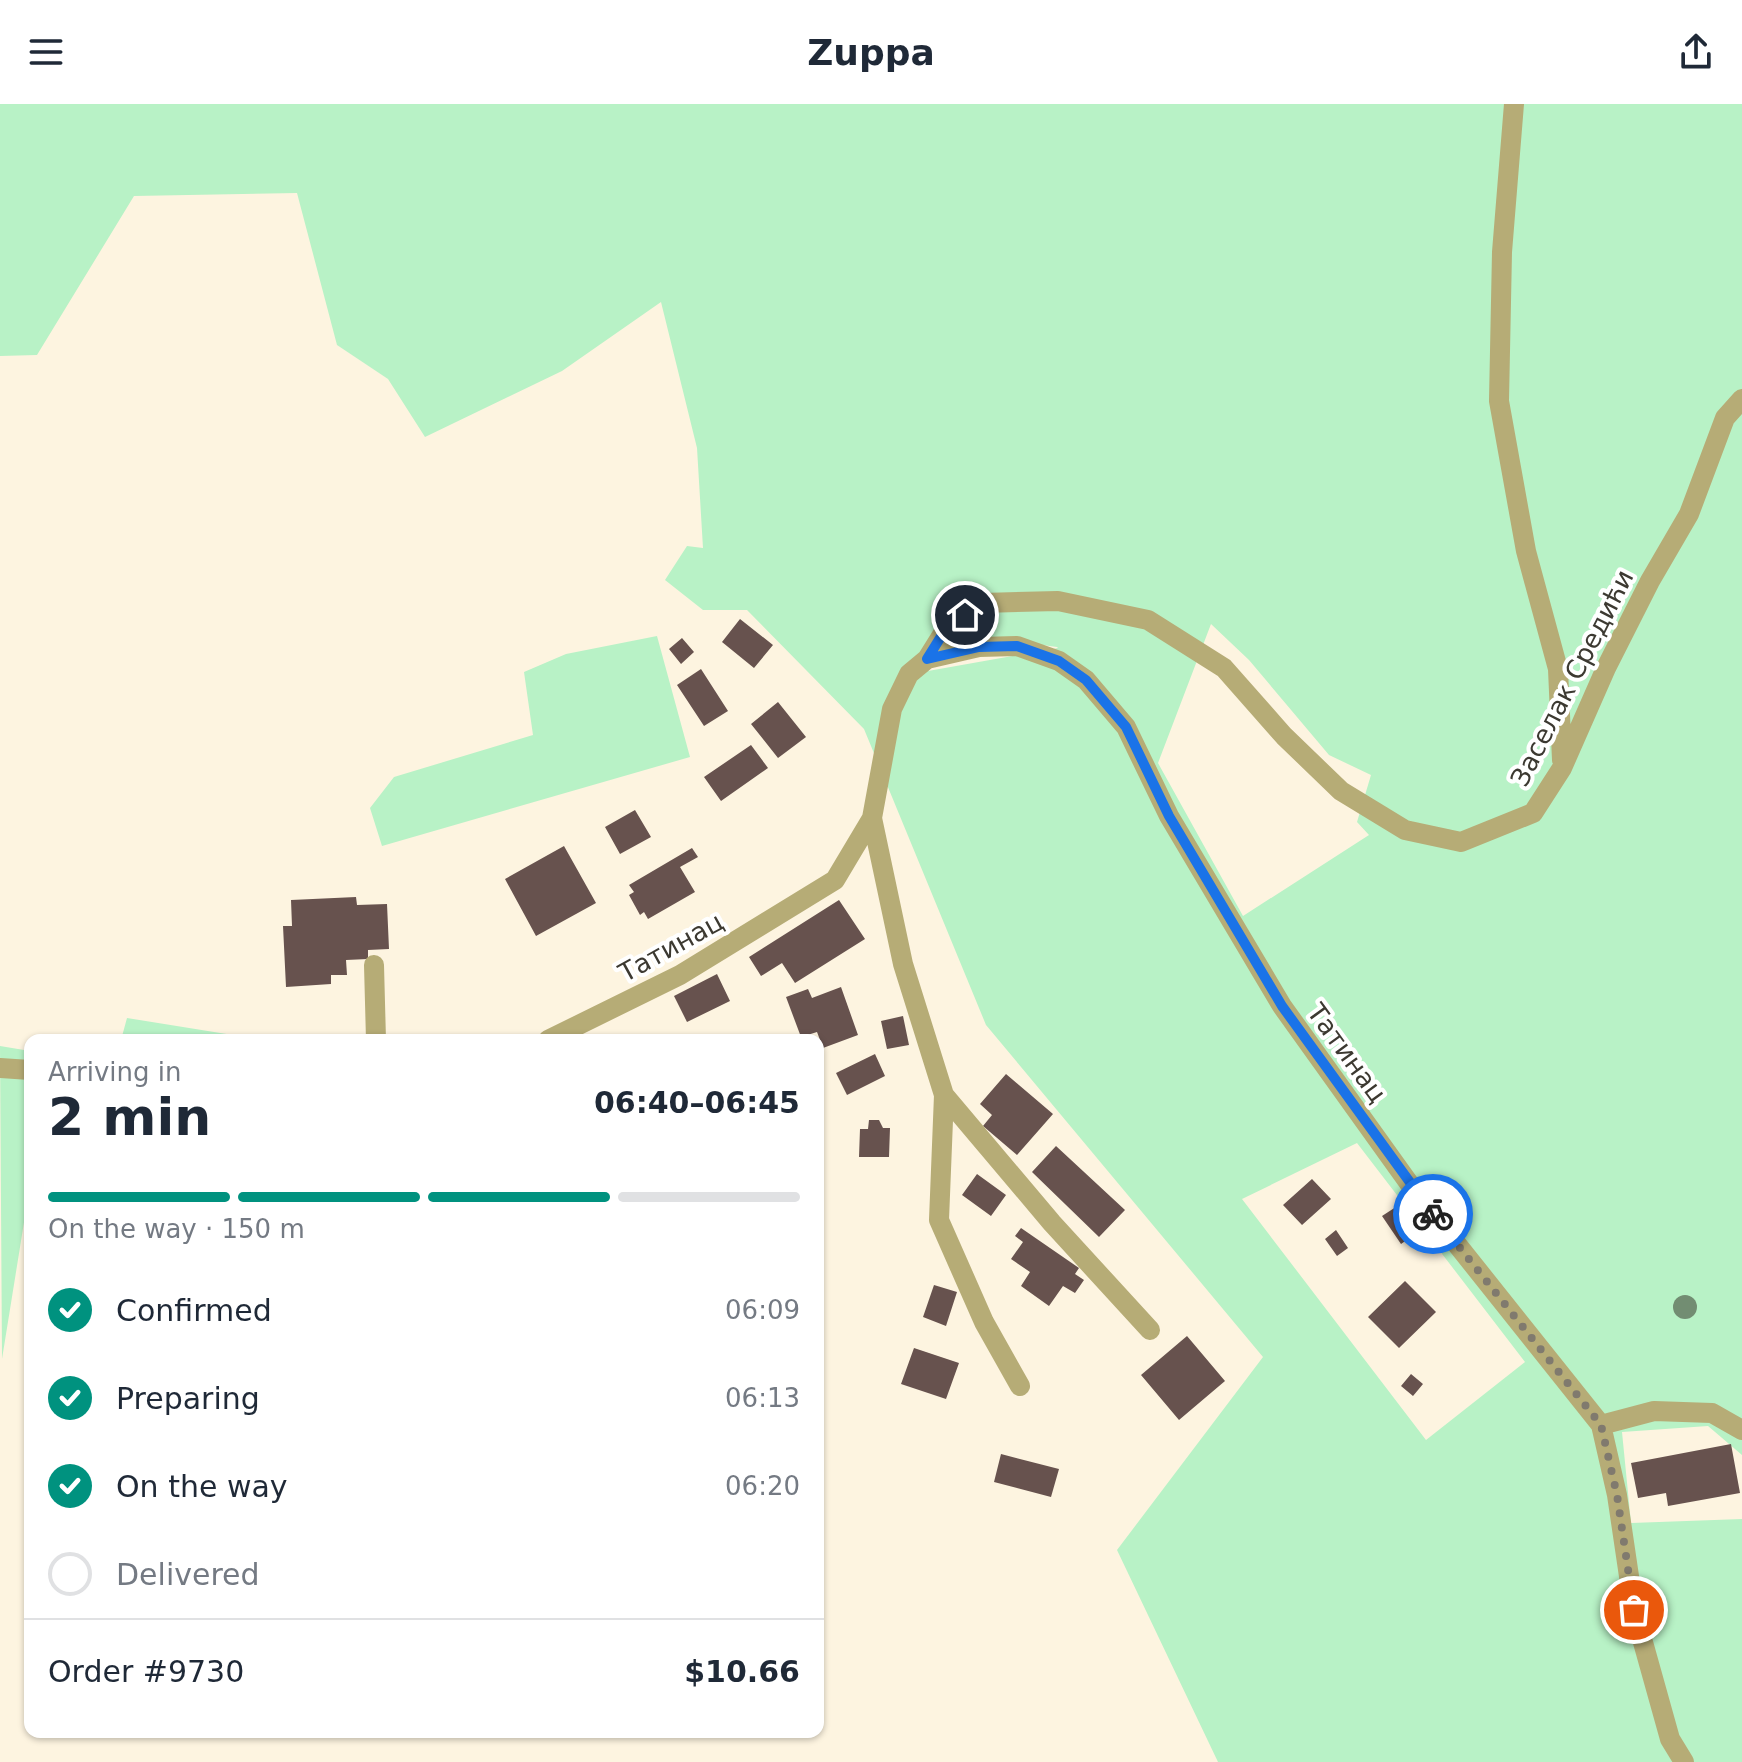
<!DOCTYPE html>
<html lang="en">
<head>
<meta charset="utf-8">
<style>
	body { margin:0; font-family:"DejaVu Sans",sans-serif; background:#f6f6f7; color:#1f2937; height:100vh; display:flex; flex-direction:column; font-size:30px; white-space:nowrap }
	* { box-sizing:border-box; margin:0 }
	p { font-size:26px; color:#747a83 }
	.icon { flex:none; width:44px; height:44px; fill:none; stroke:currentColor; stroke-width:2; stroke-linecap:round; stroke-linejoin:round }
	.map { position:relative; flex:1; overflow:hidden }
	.side { position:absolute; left:24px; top:930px; width:800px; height:704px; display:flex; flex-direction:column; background:#fff; border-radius:16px; box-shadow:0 2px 6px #0004 }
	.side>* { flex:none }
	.pin { position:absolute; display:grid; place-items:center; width:68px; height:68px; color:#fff; margin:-34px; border:4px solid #fff; border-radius:50%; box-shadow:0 2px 8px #0007 }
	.courier { position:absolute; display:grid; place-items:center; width:80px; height:80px; margin:-40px; border:6px solid #1a73e8; border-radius:50%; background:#fff; color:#222; box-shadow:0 2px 10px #0007 }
	.summary em { font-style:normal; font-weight:600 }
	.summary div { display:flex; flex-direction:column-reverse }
	.summary { display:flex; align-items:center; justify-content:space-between; height:136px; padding:0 24px }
	h1 { font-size:52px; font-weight:600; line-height:60px }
	.bar { display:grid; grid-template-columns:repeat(4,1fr); gap:12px 8px; align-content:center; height:96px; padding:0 24px }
	.bar i { height:10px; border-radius:6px; background:#e0e1e3 }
	.bar .active { background:#00927f }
	.bar p { grid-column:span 4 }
	.line { display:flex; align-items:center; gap:20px; padding:0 24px; border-top:2px solid #e0e1e3 }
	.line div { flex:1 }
	ol { padding:0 24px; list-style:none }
	li { display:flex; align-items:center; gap:24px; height:88px }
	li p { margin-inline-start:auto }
	li .icon { padding:8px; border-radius:50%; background:#00927f; color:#fff; stroke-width:4 }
	li:last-child { color:#747a83 }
	li i { width:44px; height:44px; border:4px solid #e0e1e3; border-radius:50% }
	header { display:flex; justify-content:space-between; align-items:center; height:104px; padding:0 24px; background:#fff; font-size:36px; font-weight:600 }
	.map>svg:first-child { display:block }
	.green { fill:#b8f2c6; fill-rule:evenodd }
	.building { fill:#67524e }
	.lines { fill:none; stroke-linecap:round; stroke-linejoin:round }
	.minor { stroke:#b6ac76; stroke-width:20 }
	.tree { fill:#728d72 }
	.done { stroke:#807a6e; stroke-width:8; stroke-dasharray:0 14.4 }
	.route { stroke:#1a73e8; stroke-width:10 }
	.labels { text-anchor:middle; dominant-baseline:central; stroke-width:8; stroke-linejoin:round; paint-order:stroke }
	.street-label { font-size:26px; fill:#3c3931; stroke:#fff }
</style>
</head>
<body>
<header><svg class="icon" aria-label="menu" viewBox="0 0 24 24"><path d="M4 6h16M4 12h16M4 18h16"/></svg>Zuppa<svg class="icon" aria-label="share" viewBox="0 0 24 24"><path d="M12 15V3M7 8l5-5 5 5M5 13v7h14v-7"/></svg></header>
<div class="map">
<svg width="1742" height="1658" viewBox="0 0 1742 1658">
	<rect width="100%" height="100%" fill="#fdf4e0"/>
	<!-- green -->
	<path class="green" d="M0,0H1742V1351L1708,1322L1622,1328L1631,1419L1742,1415V1658H1218L1117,1446L1263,1253L986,921L864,625L747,506H703L665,476L687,442L703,444L697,344L661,198L562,267L425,333L388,275L337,241L297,89L134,92L37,251L0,252ZM1211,520L1249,556L1329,651L1371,671L1357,718L1369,731L1243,812L1158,659ZM966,531L1057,543L1058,544L928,567ZM1357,1039L1525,1258L1426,1336L1242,1095Z
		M657,532L690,653L382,742L370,704L394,673L533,631L524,568L566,550Z
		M127,914L264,936H121Z
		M0,942L30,947V1081L2,1255Z"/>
	<!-- building -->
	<path class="building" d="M740,515L773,541L754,564L722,538Z
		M682,534L694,548L681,560L669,545Z
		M701,565L728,607L704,622L677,581Z
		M778,598L806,633L778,654L751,620Z
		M751,641L768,664L721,697L704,673Z
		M635,706L651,733L620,750L605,723Z
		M564,742L596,799L536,832L505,775Z
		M692,744L698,753L680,763L695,788L648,815L644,808L640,811L629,791L634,788L629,781Z
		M356,793L357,801L387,800L389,845L368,846V855L346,856L347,871H331V880L286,883L283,822H292L291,796Z
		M839,796L865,835L795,879L782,859L761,872L749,853Z
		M717,870L730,897L687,918L674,892Z
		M841,883L858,931L823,944L817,928L801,933L786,893L808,885L812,894Z
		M903,912L909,941L887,945L881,917Z
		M875,950L885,972L847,991L836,969Z
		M1006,970L1053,1010L1017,1051L983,1022L992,1011L980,1000Z
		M869,1016H879L883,1024H890L889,1053H859L860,1025H868Z
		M1056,1042L1125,1106L1099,1133L1032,1068Z
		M977,1070L1006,1091L991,1112L962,1091Z
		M1312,1075L1331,1095L1302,1121L1283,1101Z
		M1399,1101L1418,1128L1401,1140L1382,1112Z
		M1021,1124L1079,1164L1075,1170L1084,1176L1075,1189L1063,1182L1049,1202L1021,1182L1030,1168L1011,1155L1023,1138L1015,1132Z
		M1336,1126L1348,1144L1337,1152L1325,1135Z
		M1405,1177L1436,1208L1399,1244L1368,1213Z
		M934,1181L957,1188L946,1222L923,1213Z
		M1187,1232L1225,1277L1179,1316L1141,1271Z
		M914,1244L959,1259L946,1295L901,1280Z
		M1411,1270L1423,1280L1413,1292L1401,1282Z
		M1731,1340L1740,1389L1668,1402L1666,1389L1638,1394L1631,1359Z
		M1001,1350L1059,1365L1051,1393L994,1378Z"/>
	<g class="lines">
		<!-- minor -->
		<path class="minor" d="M1514,0L1502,148L1499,297L1526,447L1558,565L1562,656
			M927,555L947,523L982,499L1058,497L1148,516L1224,564L1284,632L1341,687L1405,726L1461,738L1533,709L1562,664L1606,564L1650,477L1689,410L1725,314L1742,295
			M872,714L903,860L944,991L1052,1119L1150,1226
			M374,861L376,936
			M548,936L680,871L835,776L872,714L892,605L909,570L927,555L979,543L1017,542L1059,557L1086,576L1126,623L1169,712L1282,902L1416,1089L1601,1321L1617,1391L1634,1506L1670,1635L1684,1658
			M0,964L30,966
			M944,991L939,1116L984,1218L1020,1282
			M1601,1321L1654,1307L1712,1309L1742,1326"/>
	</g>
	<!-- trees -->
	<circle class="tree" cx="1685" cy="1203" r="12"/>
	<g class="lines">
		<!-- done -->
		<path class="done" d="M1433,1110L1601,1321L1617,1391L1634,1506"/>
		<!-- route -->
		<path class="route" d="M965,511L947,523L927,555L979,543L1017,542L1059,557L1086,576L1126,623L1169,712L1282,902L1433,1110"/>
	</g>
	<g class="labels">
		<!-- street labels -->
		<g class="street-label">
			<text transform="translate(1572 574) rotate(-63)">Заселак Средићи</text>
			<text transform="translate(671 843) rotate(-29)">Татинац</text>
			<text transform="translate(1347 949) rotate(54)">Татинац</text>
		</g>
	</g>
</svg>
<div class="pin" style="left:1634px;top:1506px;background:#ea580c"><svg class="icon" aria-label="bag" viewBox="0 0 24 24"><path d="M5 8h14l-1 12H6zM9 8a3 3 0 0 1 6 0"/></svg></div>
<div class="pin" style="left:965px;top:511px;background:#1f2937"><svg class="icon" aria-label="home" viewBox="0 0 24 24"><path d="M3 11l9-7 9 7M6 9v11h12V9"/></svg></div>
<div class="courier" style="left:1433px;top:1110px"><svg class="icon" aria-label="bike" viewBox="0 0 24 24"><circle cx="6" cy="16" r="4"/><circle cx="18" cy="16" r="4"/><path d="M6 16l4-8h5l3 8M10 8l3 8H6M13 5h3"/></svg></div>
<section class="side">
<div class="summary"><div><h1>2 min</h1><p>Arriving in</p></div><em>06:40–06:45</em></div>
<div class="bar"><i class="active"></i><i class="active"></i><i class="active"></i><i></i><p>On the way · 150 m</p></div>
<ol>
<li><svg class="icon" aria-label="check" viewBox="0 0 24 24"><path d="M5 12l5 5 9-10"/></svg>Confirmed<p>06:09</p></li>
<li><svg class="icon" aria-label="check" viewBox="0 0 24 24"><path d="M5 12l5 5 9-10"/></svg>Preparing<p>06:13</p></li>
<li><svg class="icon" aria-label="check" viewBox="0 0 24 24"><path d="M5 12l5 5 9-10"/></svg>On the way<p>06:20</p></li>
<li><i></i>Delivered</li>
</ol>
<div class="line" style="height:104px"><div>Order #9730</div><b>$10.66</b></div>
</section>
</div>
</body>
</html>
